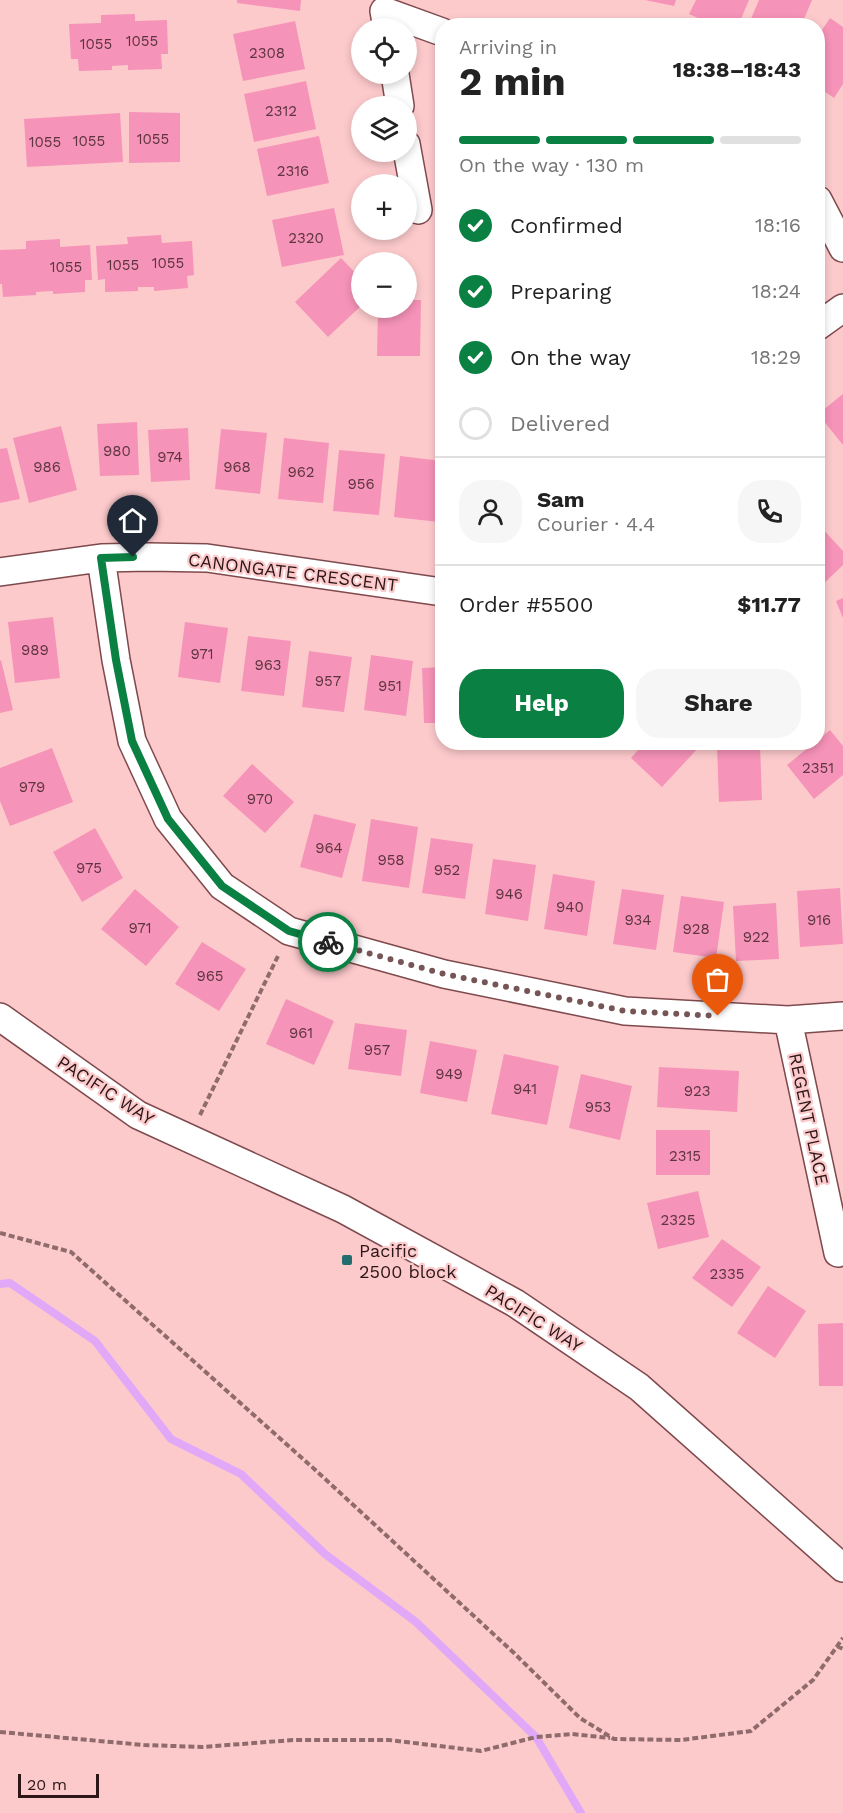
<!DOCTYPE html>
<html lang="en">
<head>
<meta charset="utf-8">
<style>
	body { margin:0; font-family:"Work Sans",sans-serif; background:#f6f6f6; color:#222; height:100vh; display:flex; flex-direction:column; font-size:22px; white-space:nowrap }
	* { box-sizing:border-box; margin:0 }
	p { font-size:20px; color:#767676 }
	.icon { flex:none; width:33px; height:33px; fill:none; stroke:currentColor; stroke-width:2; stroke-linecap:round; stroke-linejoin:round }
	.map { position:relative; flex:1; overflow:hidden }
	.details { position:absolute; left:435px; top:18px; width:390px; height:732px; display:flex; flex-direction:column; background:#fff; border-radius:24px; box-shadow:0 3px 9px #0003 }
	.details>* { flex:none }
	.controls { position:absolute; left:351px; top:18px; display:grid; gap:12px }
	.controls a { display:grid; place-items:center; width:66px; height:66px; border-radius:50%; background:#fff; box-shadow:0 3px 9px #0003; font-size:30px }
	.scale { position:absolute; left:18px; bottom:15px; width:81px; box-sizing:border-box; padding-left:6px; border:3px solid #2c1617; border-top:0; font-size:16px; line-height:21px; white-space:nowrap; color:#2c1617; -webkit-text-stroke:4px #fdcacc; paint-order:stroke }
	.pin { position:absolute; display:grid; place-items:center; width:51px; height:51px; color:#fff; margin:-62px -26px; border-radius:50% 50% 50% 0; rotate:-45deg; box-shadow:0 0 6px #0007 }
	.pin .icon { rotate:45deg }
	.courier { position:absolute; display:grid; place-items:center; width:60px; height:60px; margin:-30px; border:4px solid #0b8043; border-radius:50%; background:#fff; color:#222; box-shadow:0 2px 8px #0007 }
	.head em { font-style:normal; font-weight:700 }
	.head div { display:flex; flex-direction:column-reverse }
	.head { display:flex; align-items:center; justify-content:space-between; height:102px; padding:0 24px }
	h1 { font-size:39px; font-weight:700; line-height:45px }
	.bar { display:grid; grid-template-columns:repeat(4,1fr); gap:9px 6px; align-content:center; height:72px; padding:0 24px }
	.bar i { height:8px; border-radius:4px; background:#e0e0e0 }
	.bar .on { background:#0b8043 }
	.bar p { grid-column:span 4 }
	.line { display:flex; align-items:center; gap:15px; padding:0 24px; border-top:2px solid #e0e0e0 }
	.line div { flex:1 }
	.round { display:grid; place-items:center; flex:none; width:63px; height:63px; border-radius:24px; background:#f6f6f6 }
	ol { padding:0 24px; list-style:none }
	li { display:flex; align-items:center; gap:18px; height:66px }
	li p { margin-inline-start:auto }
	li .icon { padding:6px; border-radius:50%; background:#0b8043; color:#fff; stroke-width:4 }
	li:last-child { color:#767676 }
	li i { width:33px; height:33px; border:3px solid #e0e0e0; border-radius:50% }
	.cta { display:flex; gap:12px; margin-top:auto; padding:12px 24px }
	.cta a { flex:1; height:69px; border-radius:24px; background:#0b8043; color:#fff; font-size:24px; font-weight:700; line-height:69px; text-align:center }
	.cta a+a { background:#f6f6f6; color:#222 }
	.map>svg:first-child { display:block }
	.lines { fill:none; stroke-linecap:round; stroke-linejoin:round }
	.stream { stroke:#e2a8f8; stroke-width:8 }
	.building { fill:#f693b8 }
	.minor-casing { stroke:#7f4a4d; stroke-width:30 }
	.path { stroke:#8f6b6c; stroke-width:4; stroke-dasharray:6 3; stroke-linecap:butt }
	.minor { stroke:#fff; stroke-width:27 }
	.done { stroke:#755556; stroke-width:6; stroke-dasharray:0 10.8 }
	.route { stroke:#0b8043; stroke-width:8 }
	.poi-dot { fill:#226d6f; stroke:#fdcacc; stroke-width:2 }
	.labels { text-anchor:middle; dominant-baseline:central; stroke-width:4.5; stroke-linejoin:round; paint-order:stroke }
	.number-label { font-size:15px; fill:#5e353f }
	.street-label { font-size:18px; fill:#2c1617; stroke:#fdcacc }
	.poi-label { font-size:18px; fill:#2c1617; stroke:#fdcacc; text-anchor:start }
</style>
</head>
<body>
<div class="map">
<svg width="843" height="1813" viewBox="0 0 843 1813">
	<rect width="100%" height="100%" fill="#fdcacc"/>
	<g class="lines">
		<!-- stream -->
		<path class="stream" d="M0,1284L10,1283L95,1341L171,1439L241,1474L325,1554L416,1622L536,1737L581,1813"/>
	</g>
	<!-- building -->
	<path class="building" d="M237,0H301L300,11L237,3Z
		M645,0H676L674,6Z
		M696,0H749L738,26H716L689,14Z
		M759,0H812L801,26H748Z
		M135,14V21L167,20L168,54H161L162,69L128,70V65L112,66V70L79,71L78,59H71L69,24L101,23V15Z
		M830,18L843,27V84L834,98L818,87V36Z
		M295,21L305,69L243,81L233,34Z
		M306,81L316,129L254,142L244,94Z
		M129,112L180,113V162L129,163Z
		M120,113L123,162L27,167L24,119Z
		M319,136L329,183L267,196L257,149Z
		M334,208L344,255L282,267L272,220Z
		M161,235L162,243L192,241L194,275L187,276L188,288L154,291V287H138V291L105,292V279L98,280L96,246L128,244L127,237Z
		M60,239V247L90,245L92,280H85V292L53,294V291L36,292V295L3,297L2,284H0V250L26,249V241Z
		M341,258L362,280V305L328,337L295,302Z
		M406,300H421L420,356H377L378,308H406Z
		M843,394V445L818,414Z
		M137,422L139,475L100,476L97,424Z
		M61,426L77,490L29,503L13,438Z
		M188,428L190,480L151,482L148,430Z
		M221,429L267,433L260,494L215,489Z
		M284,438L329,443L323,503L278,499Z
		M7,448L20,499L0,503V449Z
		M339,450L385,454L379,515L333,511Z
		M400,456L442,461V490L439,522L394,517Z
		M821,527L843,551V565L818,589V530Z
		M843,598V618L836,601Z
		M53,617L60,678L15,683L8,622Z
		M185,622L228,628L220,683L178,677Z
		M248,636L291,641L284,696L241,691Z
		M309,651L352,657L344,712L302,707Z
		M371,655L413,661L406,716L364,710Z
		M1,660L13,710L0,713V661Z
		M442,667V723H424L422,668Z
		M830,730L843,746V775L814,799L787,765L815,742H818V740Z
		M645,742H696L700,746L662,787L631,758Z
		M760,745L762,800L719,802L717,746Z
		M52,748L73,802L10,826L0,801V768Z
		M252,764L294,802L265,833L223,796Z
		M314,814L356,824L342,878L300,867Z
		M371,819L418,827L409,888L362,881Z
		M95,828L123,878L82,902L53,852Z
		M431,838L473,844L465,899L422,893Z
		M493,859L536,865L528,921L485,914Z
		M553,874L595,881L587,936L544,929Z
		M840,888L843,944L800,947L797,891Z
		M135,889L179,927L146,966L101,929Z
		M622,889L664,895L656,950L613,944Z
		M681,896L724,902L716,958L673,952Z
		M776,903L779,959L736,961L733,906Z
		M202,942L246,969L219,1011L175,984Z
		M286,999L334,1021L314,1065L266,1044Z
		M355,1023L407,1030L401,1076L348,1069Z
		M430,1041L477,1050L467,1102L420,1093Z
		M504,1054L559,1066L547,1125L491,1114Z
		M659,1067L739,1071L737,1112L657,1107Z
		M581,1074L632,1086L620,1140L569,1128Z
		M656,1130H710V1175H656Z
		M698,1191L709,1237L658,1249L647,1203Z
		M722,1239L761,1267L732,1307L692,1278Z
		M768,1286L806,1311L775,1358L737,1333Z
		M843,1323V1386H819L818,1324Z"/>
	<g class="lines">
		<defs>
			<path id="minor" d="M387,28L384,11L442,32
				M395,74L400,106
				M406,144L418,210
				M818,200L843,248
				M818,326L843,308
				M101,558L116,660L132,741L168,819L222,886L289,931L444,974L625,1011L788,1020L843,1016
				M0,572L101,558L149,557L207,558L442,592
				M0,1017L138,1115L343,1209L515,1303L639,1387L843,1568
				M788,1020L838,1253"/>
		</defs>
		<!-- minor casing -->
		<use href="#minor" class="minor-casing"/>
		<!-- path -->
		<path class="path" d="M200,1115L278,956
			M0,1233L71,1252L311,1466L514,1653L580,1718L614,1739L681,1740L751,1731L813,1680L843,1638
			M837,1646L843,1649
			M0,1732L144,1745L202,1747L293,1740H389L481,1751L536,1737L572,1734L610,1738"/>
		<!-- minor -->
		<use href="#minor" class="minor"/>
	</g>
	<g class="lines">
		<!-- done -->
		<path class="done" d="M328,942L444,974L625,1011L718,1016"/>
		<!-- route -->
		<path class="route" d="M133,557L101,558L116,660L132,741L168,819L222,886L289,931L328,942"/>
	</g>
	<!-- markers -->
	<rect class="poi-dot" x="341" y="1254" width="12" height="12" rx="3"/>
	<g class="labels">
		<!-- number labels -->
		<g class="number-label">
			<text x="142" y="41">1055</text>
			<text x="96" y="44">1055</text>
			<text x="267" y="53">2308</text>
			<text x="281" y="111">2312</text>
			<text x="153" y="139">1055</text>
			<text x="89" y="141">1055</text>
			<text x="45" y="142">1055</text>
			<text x="293" y="171">2316</text>
			<text x="306" y="238">2320</text>
			<text x="168" y="263">1055</text>
			<text x="123" y="265">1055</text>
			<text x="66" y="267">1055</text>
			<text x="117" y="451">980</text>
			<text x="170" y="457">974</text>
			<text x="47" y="467">986</text>
			<text x="237" y="467">968</text>
			<text x="301" y="472">962</text>
			<text x="361" y="484">956</text>
			<text x="35" y="650">989</text>
			<text x="202" y="654">971</text>
			<text x="268" y="665">963</text>
			<text x="328" y="681">957</text>
			<text x="390" y="686">951</text>
			<text x="818" y="768">2351</text>
			<text x="32" y="787">979</text>
			<text x="260" y="799">970</text>
			<text x="329" y="848">964</text>
			<text x="391" y="860">958</text>
			<text x="89" y="868">975</text>
			<text x="447" y="870">952</text>
			<text x="509" y="894">946</text>
			<text x="570" y="907">940</text>
			<text x="638" y="920">934</text>
			<text x="819" y="920">916</text>
			<text x="140" y="928">971</text>
			<text x="696" y="929">928</text>
			<text x="756" y="937">922</text>
			<text x="210" y="976">965</text>
			<text x="301" y="1033">961</text>
			<text x="377" y="1050">957</text>
			<text x="449" y="1074">949</text>
			<text x="525" y="1089">941</text>
			<text x="697" y="1091">923</text>
			<text x="598" y="1107">953</text>
			<text x="685" y="1156">2315</text>
			<text x="678" y="1220">2325</text>
			<text x="727" y="1274">2335</text>
		</g>
		<!-- street labels -->
		<g class="street-label">
			<text transform="translate(293 572) rotate(7)">CANONGATE CRESCENT</text>
			<text transform="translate(106 1090) rotate(33)">PACIFIC WAY</text>
			<text transform="translate(809 1119) rotate(78)">REGENT PLACE</text>
			<text transform="translate(534 1318) rotate(32)">PACIFIC WAY</text>
		</g>
		<!-- poi labels -->
		<g class="poi-label">
			<text x="359" y="1250">Pacific<tspan x="359" dy="21">2500 block</tspan></text>
		</g>
	</g>
</svg>
<div class="controls">
<a><svg class="icon" aria-label="locate" viewBox="0 0 24 24"><circle cx="12" cy="12" r="6"/><path d="M12 2v4M12 18v4M2 12h4M18 12h4"/></svg></a>
<a><svg class="icon" aria-label="layers" viewBox="0 0 24 24"><path d="M12 4l9 5-9 5-9-5zM3 14l9 5 9-5"/></svg></a>
<a>+</a>
<a>−</a>
</div>
<div class="scale">20 m</div>
<div class="pin" style="left:718px;top:1016px;background:#ea580c"><svg class="icon" aria-label="bag" viewBox="0 0 24 24"><path d="M5 8h14l-1 12H6zM9 8a3 3 0 0 1 6 0"/></svg></div>
<div class="pin" style="left:133px;top:557px;background:#1f2937"><svg class="icon" aria-label="home" viewBox="0 0 24 24"><path d="M3 11l9-7 9 7M6 9v11h12V9"/></svg></div>
<div class="courier" style="left:328px;top:942px"><svg class="icon" aria-label="bike" viewBox="0 0 24 24"><circle cx="6" cy="16" r="4"/><circle cx="18" cy="16" r="4"/><path d="M6 16l4-8h5l3 8M10 8l3 8H6M13 5h3"/></svg></div>
<section class="details">
<div class="head"><div><h1>2 min</h1><p>Arriving in</p></div><em>18:38–18:43</em></div>
<div class="bar"><i class="on"></i><i class="on"></i><i class="on"></i><i></i><p>On the way · 130 m</p></div>
<ol>
<li><svg class="icon" aria-label="check" viewBox="0 0 24 24"><path d="M5 12l5 5 9-10"/></svg>Confirmed<p>18:16</p></li>
<li><svg class="icon" aria-label="check" viewBox="0 0 24 24"><path d="M5 12l5 5 9-10"/></svg>Preparing<p>18:24</p></li>
<li><svg class="icon" aria-label="check" viewBox="0 0 24 24"><path d="M5 12l5 5 9-10"/></svg>On the way<p>18:29</p></li>
<li><i></i>Delivered</li>
</ol>
<div class="line" style="height:108px"><a class="round"><svg class="icon" aria-label="person" viewBox="0 0 24 24"><circle cx="12" cy="8" r="4"/><path d="M4 21q1-7 8-7t8 7"/></svg></a><div><b>Sam</b><p>Courier · 4.4</p></div><a class="round"><svg class="icon" aria-label="phone" viewBox="0 0 24 24"><path d="M5 4h4l2 5-3 2q2 4 5 5l2-3 5 2v4C11 20 4 13 5 4z"/></svg></a></div>
<div class="line" style="height:78px"><div>Order #5500</div><b>$11.77</b></div>
<div class="cta"><a>Help</a><a>Share</a></div>
</section>
</div>
</body>
</html>
